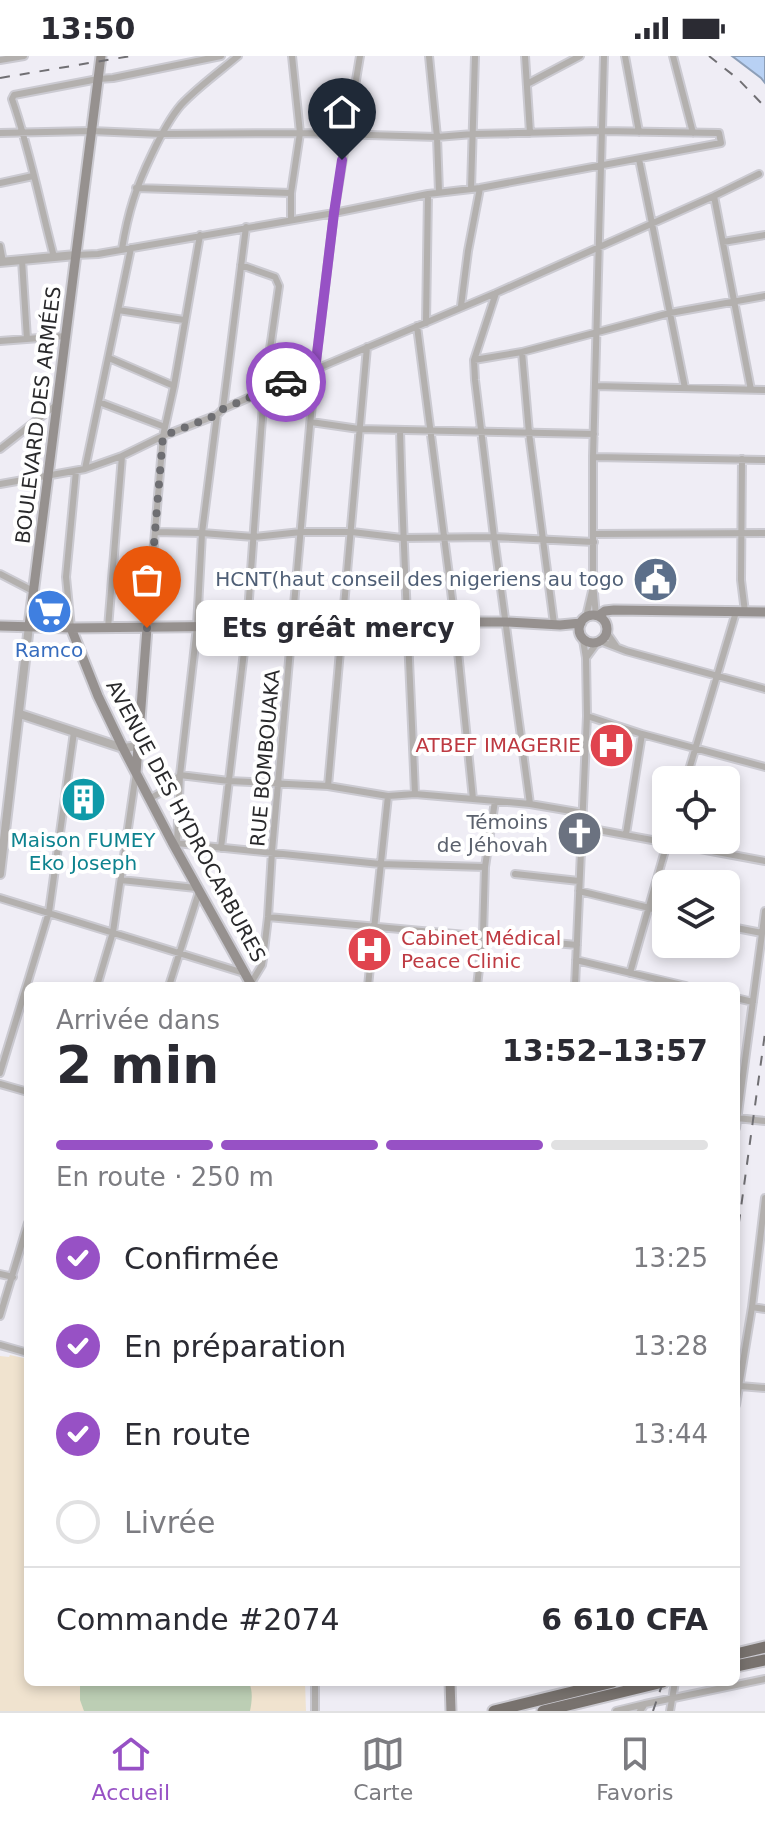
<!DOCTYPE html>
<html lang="fr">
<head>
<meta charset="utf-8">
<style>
	body { margin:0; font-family:"DejaVu Sans",sans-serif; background:#f7f7f7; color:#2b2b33; height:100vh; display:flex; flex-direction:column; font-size:30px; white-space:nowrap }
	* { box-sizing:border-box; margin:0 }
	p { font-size:26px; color:#7c7c81 }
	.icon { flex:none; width:44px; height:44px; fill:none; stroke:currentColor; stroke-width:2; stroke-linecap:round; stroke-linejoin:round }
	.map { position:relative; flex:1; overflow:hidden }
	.drawer { position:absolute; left:24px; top:926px; width:716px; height:704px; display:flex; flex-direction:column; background:#fff; border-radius:12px; box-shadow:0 4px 12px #0003 }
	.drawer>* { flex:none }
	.controls { position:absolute; left:652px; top:710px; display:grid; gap:16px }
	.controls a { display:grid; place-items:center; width:88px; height:88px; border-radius:12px; background:#fff; box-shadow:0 4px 12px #0003; font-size:40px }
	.pin { position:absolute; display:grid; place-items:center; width:68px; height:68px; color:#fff; margin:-82px -34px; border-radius:50% 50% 50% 0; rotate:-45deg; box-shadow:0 0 8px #0007 }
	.pin .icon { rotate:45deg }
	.courier { position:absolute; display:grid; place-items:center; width:80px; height:80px; margin:-40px; border:6px solid #9751c5; border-radius:50%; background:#fff; color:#222; box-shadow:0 2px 10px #0007 }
	.bubble { position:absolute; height:56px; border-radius:12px; background:#fff; box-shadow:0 4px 12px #0003; font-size:26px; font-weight:700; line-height:56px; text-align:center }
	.summary em { font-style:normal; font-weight:700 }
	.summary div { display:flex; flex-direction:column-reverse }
	.summary { display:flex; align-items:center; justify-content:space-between; height:136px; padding:0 32px }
	h1 { font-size:52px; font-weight:700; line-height:60px }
	.bar { display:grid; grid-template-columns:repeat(4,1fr); gap:12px 8px; align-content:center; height:96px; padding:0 32px }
	.bar i { height:10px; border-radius:6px; background:#e1e1e2 }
	.bar .selected { background:#9751c5 }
	.bar p { grid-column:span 4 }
	.line { display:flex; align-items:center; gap:20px; padding:0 32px; border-top:2px solid #e1e1e2 }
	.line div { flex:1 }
	ol { padding:0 32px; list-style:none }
	li { display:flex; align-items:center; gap:24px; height:88px }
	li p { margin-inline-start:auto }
	li .icon { padding:8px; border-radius:50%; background:#9751c5; color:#fff; stroke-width:4 }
	li:last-child { color:#7c7c81 }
	li i { width:44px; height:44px; border:4px solid #e1e1e2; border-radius:50% }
	.status { display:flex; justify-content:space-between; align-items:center; height:56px; padding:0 40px; background:#fff; direction:ltr }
	.status svg { height:22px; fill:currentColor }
	.menu { display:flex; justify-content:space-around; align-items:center; height:112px; border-top:2px solid #e1e1e2; background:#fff; font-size:22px; color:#7c7c81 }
	.menu a { display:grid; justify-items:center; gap:4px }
	.menu .selected { color:#9751c5 }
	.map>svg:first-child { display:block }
	.education { fill:#f0e3cf }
	.green { fill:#bcceb4 }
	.water { fill:#b8d1f4; stroke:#8d9fb8; stroke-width:2 }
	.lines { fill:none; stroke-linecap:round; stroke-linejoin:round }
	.minor-casing { stroke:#cbcad1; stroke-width:10 }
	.tertiary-casing { stroke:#cbcad1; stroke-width:12 }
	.secondary-casing { stroke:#cbcad1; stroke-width:13 }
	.trunk-casing { stroke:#cbcad1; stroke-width:15 }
	.minor { stroke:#b3b0ae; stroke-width:6 }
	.tertiary { stroke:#b3b0ae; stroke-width:8 }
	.secondary { stroke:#96918f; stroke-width:9 }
	.trunk { stroke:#78726e; stroke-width:11 }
	.rail { stroke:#706f73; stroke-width:2; stroke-dasharray:10 10; stroke-linecap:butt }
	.done { stroke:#6e6e72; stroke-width:8; stroke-dasharray:0 14.4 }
	.route { stroke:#9751c5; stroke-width:10 }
	.labels { text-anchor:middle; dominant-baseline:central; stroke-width:8; stroke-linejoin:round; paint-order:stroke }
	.street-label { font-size:20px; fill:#29292b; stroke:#fff }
	.service-label { font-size:20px; fill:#4e5e75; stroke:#fff; text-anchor:end }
	.shop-label { font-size:20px; fill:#366cbe; stroke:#fff }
	.health-label { font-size:20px; fill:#be3a42; stroke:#fff; text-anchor:end }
	.worship-label { font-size:20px; fill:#5b616d; stroke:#fff; text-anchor:end }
	.culture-label { font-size:20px; fill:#0d838f; stroke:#fff }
</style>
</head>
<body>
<div class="status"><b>13:50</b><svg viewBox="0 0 49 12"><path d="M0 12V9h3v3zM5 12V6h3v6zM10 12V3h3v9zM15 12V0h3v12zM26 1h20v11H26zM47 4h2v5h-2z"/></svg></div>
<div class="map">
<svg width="765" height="1655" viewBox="0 0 765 1655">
	<rect width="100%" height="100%" fill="#efedf5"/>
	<!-- education -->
	<path class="education" d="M10,1299L28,1303V1626H305L306,1655H0V1300L9,1301Z"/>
	<!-- green -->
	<path class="green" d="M80,1626H249C253,1636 252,1645 250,1655H84L80,1644Z"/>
	<!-- water -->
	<path class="water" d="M732,0H765V27L761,22Z"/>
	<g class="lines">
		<defs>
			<path id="minor" d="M429,0L437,81L439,136
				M525,0L530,77
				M625,0L639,76
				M673,0L693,77
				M0,4L24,0
				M527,28L580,0
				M0,77L91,75L161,78L300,77L437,81L473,78L602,75L719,77L721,87L480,132L428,138L334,157L98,198L76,199
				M639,103L685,332
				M0,127L33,120
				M136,132L291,137
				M471,133L475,0
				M714,140L751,334
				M291,164V137L300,77L292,0
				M723,186L765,179
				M0,190L3,206
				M122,193C128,156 136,131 152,98C160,81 169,63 181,49C198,31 219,16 238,0
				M54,201C40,148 30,94 12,43L14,39L98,23L113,22L221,0
				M22,204L27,283
				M496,237L474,304L475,324L494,481L530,748
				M461,250L468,195L480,132
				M118,254L184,264
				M426,267L428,138
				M417,270L455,566L473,743
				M0,285L66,280
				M522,296L529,377L554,568
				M109,302L174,330
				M474,304L522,296L670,257L765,240
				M595,330L765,334
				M99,346L165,371
				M223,353L246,171
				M311,366L359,373L594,378
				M400,374C403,495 410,616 415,738
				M0,393L56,349
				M593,401L765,404
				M742,403L741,524L745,556
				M85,413L131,192
				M0,428L85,413L122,400L163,380L217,359L223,353L264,335L496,237L714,140L759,118
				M155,476L202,477L254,481L301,476H352L402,482L494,481L594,486
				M594,478L765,477
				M0,518L33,535
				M596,560L593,527V401L604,0
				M586,561L593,531
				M147,571L163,380L174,330L200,179
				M71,572L66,521L76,415
				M108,572L122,400
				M607,577L616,590
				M600,585L626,595L765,633
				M586,602L597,587
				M587,660L642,678L765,711
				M686,724L736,556
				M328,730L367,291
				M149,743L165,734L180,719L229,725L328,730L388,740L415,738L473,743L530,748L583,757
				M582,771L765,805
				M626,778L642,678
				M176,787L380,808L485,811
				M177,787L180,719L197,571L202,477L217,359
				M221,792L247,570L264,335L279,230L275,221L241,209
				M515,818L579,825
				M121,824L196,832
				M579,835L666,856
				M0,842L244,917
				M268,861L577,889
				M726,870L762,877
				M576,904L686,930
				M630,917L668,784
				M251,927L262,909L263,903L268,861L272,795L315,314L334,157L360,0
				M97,930L113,876L136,717
				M169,930L199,836
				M368,930L388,740
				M477,930L483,879L485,811L495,745
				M575,930L587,660L586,602L583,584
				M736,942L753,946
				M0,1017L49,856L74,676
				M0,1028L28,1036
				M737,1062L765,1065
				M736,1072L765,855
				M0,1218L13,1221
				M752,1251L765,1253
				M0,1260L28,1167
				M0,1289L28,1297
				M740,1330L765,1332
				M736,1349L752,1251L765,1142
				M315,1626V1655
				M616,1655L645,1648
				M640,1655L645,1648L765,1623
				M670,1655L675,1626"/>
			<path id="tertiary" d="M0,206L76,199
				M20,658L123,692L139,690
				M0,818L29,570"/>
			<path id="secondary" d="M579 573a14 14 0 1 1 28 0a14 14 0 1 1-28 0Z
				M598,560L605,555L614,554L765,556
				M0,570L71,572L343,569L408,566H506L560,569L581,567
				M29,570L101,0
				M71,572L98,640L123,692L172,786L252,930
				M136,717L147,572
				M450,1626L451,1655"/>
			<path id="trunk" d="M736,1598L765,1591
				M736,1610L765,1604
				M494,1655L613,1626
				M543,1655L663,1626"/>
		</defs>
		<!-- minor casing -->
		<use href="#minor" class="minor-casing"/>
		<!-- tertiary casing -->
		<use href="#tertiary" class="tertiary-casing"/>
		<!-- secondary casing -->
		<use href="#secondary" class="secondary-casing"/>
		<!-- trunk casing -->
		<use href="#trunk" class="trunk-casing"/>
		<!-- minor -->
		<use href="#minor" class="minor"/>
		<!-- tertiary -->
		<use href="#tertiary" class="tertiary"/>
		<!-- secondary -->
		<use href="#secondary" class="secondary"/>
		<!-- trunk -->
		<use href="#trunk" class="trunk"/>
		<!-- rail -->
		<path class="rail" d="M709,0L738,23L765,51
			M0,22L131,0
			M736,1188L765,977
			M653,1655L663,1626"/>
	</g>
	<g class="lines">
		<!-- done -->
		<path class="done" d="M147,572L163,380L217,359L223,353L286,326"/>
		<!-- route -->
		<path class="route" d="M286,326L315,314L334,157L342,104"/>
	</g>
	<!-- icons -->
	<defs>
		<symbol id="civic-disc" viewBox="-11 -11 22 22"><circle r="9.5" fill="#5c6f8a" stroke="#fff"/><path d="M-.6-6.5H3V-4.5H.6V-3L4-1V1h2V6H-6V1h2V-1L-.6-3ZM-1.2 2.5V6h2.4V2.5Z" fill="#fff"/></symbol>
		<symbol id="supermarket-disc" viewBox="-11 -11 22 22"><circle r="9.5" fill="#3f7fe0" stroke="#fff"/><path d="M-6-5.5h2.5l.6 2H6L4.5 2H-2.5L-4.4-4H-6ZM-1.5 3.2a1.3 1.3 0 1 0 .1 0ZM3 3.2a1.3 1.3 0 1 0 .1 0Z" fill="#fff"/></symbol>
		<symbol id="hospital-disc" viewBox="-11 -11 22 22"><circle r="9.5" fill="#e0444e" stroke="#fff"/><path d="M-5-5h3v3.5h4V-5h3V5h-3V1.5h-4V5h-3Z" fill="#fff"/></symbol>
		<symbol id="building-disc" viewBox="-11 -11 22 22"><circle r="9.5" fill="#0f9aa8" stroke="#fff"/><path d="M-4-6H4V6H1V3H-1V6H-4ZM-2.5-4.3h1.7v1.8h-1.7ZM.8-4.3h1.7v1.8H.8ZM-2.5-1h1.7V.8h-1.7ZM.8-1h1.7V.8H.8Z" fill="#fff"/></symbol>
		<symbol id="church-disc" viewBox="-11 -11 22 22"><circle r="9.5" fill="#6b7280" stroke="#fff"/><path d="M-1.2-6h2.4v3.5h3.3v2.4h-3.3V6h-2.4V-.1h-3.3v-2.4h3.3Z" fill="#fff"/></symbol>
	</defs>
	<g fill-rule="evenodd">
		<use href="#civic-disc" x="630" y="498" width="51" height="51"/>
		<use href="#supermarket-disc" x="24" y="530" width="51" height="51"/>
		<use href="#hospital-disc" x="586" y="664" width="51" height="51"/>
		<use href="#building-disc" x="58" y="718" width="51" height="51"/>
		<use href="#church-disc" x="554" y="752" width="51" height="51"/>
		<use href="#hospital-disc" x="344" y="868" width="51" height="51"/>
	</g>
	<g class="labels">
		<!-- street labels -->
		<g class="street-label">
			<text transform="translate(38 359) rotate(-83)">BOULEVARD DES ARMÉES</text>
			<text transform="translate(265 702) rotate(-85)">RUE BOMBOUAKA</text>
			<text transform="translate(186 765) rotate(62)">AVENUE DES HYDROCARBURES</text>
		</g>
		<!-- service labels -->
		<g class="service-label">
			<text x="624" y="523">HCNT(haut conseil des nigeriens au togo</text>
		</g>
		<!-- shop labels -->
		<g class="shop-label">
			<text x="49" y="594">Ramco</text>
		</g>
		<!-- health labels -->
		<g class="health-label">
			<text x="581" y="689">ATBEF IMAGERIE</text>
			<text x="401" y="882" text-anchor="start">Cabinet Médical<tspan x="401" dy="23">Peace Clinic</tspan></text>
		</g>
		<!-- worship labels -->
		<g class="worship-label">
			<text x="548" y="766">Témoins<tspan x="548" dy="23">de Jéhovah</tspan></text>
		</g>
		<!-- culture labels -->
		<g class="culture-label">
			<text x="83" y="784">Maison FUMEY<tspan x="83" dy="23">Eko Joseph</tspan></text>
		</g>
	</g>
</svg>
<div class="controls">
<a><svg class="icon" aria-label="locate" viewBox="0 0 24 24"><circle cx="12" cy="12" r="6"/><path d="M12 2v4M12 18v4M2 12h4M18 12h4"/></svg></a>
<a><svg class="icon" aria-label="layers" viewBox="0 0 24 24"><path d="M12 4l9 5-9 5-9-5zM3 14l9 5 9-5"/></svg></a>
</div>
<div class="pin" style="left:147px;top:572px;background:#ea580c"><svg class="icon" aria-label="bag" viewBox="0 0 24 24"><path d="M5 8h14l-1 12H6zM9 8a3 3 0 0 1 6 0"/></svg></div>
<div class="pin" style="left:342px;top:104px;background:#1f2937"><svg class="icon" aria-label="home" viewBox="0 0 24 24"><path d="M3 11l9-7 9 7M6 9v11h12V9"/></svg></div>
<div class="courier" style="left:286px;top:326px"><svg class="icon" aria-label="car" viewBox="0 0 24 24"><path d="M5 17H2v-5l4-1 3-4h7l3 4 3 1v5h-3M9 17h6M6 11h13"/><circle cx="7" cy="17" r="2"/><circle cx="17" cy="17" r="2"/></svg></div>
<div class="bubble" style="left:196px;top:544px;width:284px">Ets gréât mercy</div>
<section class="drawer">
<div class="summary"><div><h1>2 min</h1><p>Arrivée dans</p></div><em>13:52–13:57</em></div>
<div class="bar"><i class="selected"></i><i class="selected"></i><i class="selected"></i><i></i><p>En route · 250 m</p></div>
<ol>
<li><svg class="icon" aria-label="check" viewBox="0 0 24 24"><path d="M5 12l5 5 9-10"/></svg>Confirmée<p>13:25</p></li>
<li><svg class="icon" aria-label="check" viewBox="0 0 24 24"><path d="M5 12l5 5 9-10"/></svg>En préparation<p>13:28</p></li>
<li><svg class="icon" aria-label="check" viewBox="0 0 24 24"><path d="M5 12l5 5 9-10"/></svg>En route<p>13:44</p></li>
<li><i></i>Livrée</li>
</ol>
<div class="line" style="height:104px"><div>Commande #2074</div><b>6 610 CFA</b></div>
</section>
</div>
<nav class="menu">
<a class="selected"><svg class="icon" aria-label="home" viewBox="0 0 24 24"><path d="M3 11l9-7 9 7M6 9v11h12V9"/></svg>Accueil</a>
<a><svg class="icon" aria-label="map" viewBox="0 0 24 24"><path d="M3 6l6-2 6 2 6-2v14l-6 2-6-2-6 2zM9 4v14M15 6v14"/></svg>Carte</a>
<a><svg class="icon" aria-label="saved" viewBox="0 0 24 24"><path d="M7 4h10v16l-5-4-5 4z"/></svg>Favoris</a>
</nav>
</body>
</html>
